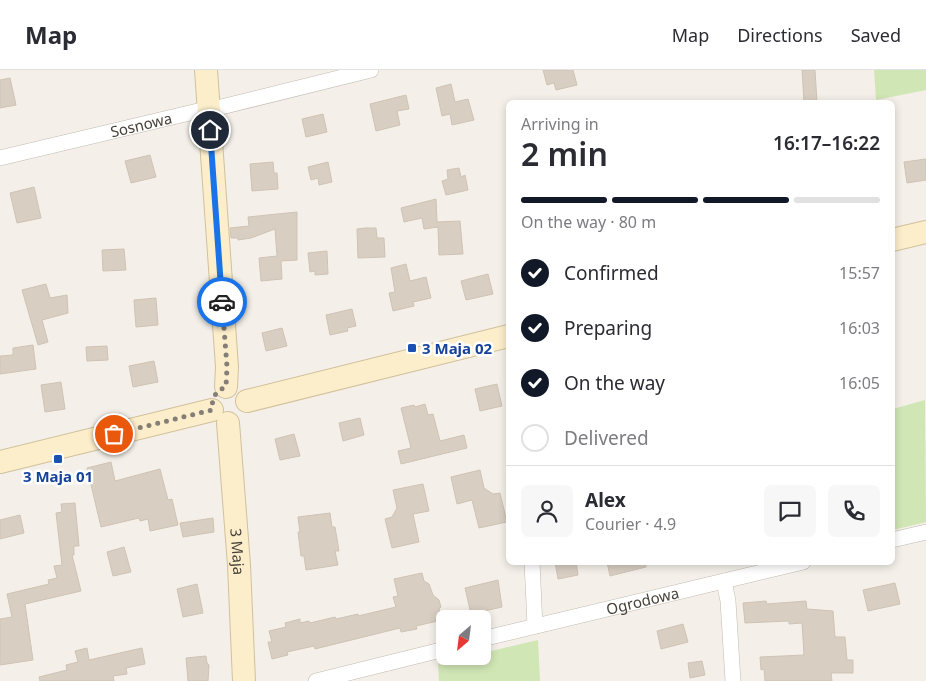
<!DOCTYPE html>
<html lang="en">
<head>
<meta charset="utf-8">
<style>
	body { margin:0; font-family:"Noto Sans",sans-serif; background:#f7f7f7; color:#2b2b33; height:100vh; display:flex; flex-direction:column; font-size:19px; white-space:nowrap }
	* { box-sizing:border-box; margin:0 }
	p { font-size:16px; color:#7c7c81 }
	.icon { flex:none; width:28px; height:28px; fill:none; stroke:currentColor; stroke-width:2; stroke-linecap:round; stroke-linejoin:round }
	.map { position:relative; flex:1; overflow:hidden }
	.drawer { position:absolute; left:506px; top:30px; width:389px; height:465px; display:flex; flex-direction:column; background:#fff; border-radius:8px; box-shadow:0 2px 8px #0003 }
	.drawer>* { flex:none }
	.needle { width:32px; rotate:208deg }
	.buttons { position:absolute; left:436px; top:540px; display:grid; gap:10px }
	.buttons a { display:grid; place-items:center; width:55px; height:55px; border-radius:8px; background:#fff; box-shadow:0 2px 8px #0003; font-size:25px }
	.pin { position:absolute; display:grid; place-items:center; width:42px; height:42px; color:#fff; margin:-21px; border:2px solid #fff; border-radius:50%; box-shadow:0 1px 5px #0007 }
	.courier { position:absolute; display:grid; place-items:center; width:50px; height:50px; margin:-25px; border:4px solid #1a73e8; border-radius:50%; background:#fff; color:#222; box-shadow:0 1px 6px #0007 }
	.overview em { font-style:normal; font-weight:600 }
	.overview div { display:flex; flex-direction:column-reverse }
	.overview { display:flex; align-items:center; justify-content:space-between; height:85px; padding:0 15px }
	h1 { font-size:32px; font-weight:600; line-height:38px }
	.bar { display:grid; grid-template-columns:repeat(4,1fr); gap:8px 5px; align-content:center; height:60px; padding:0 15px }
	.bar i { height:6px; border-radius:4px; background:#e1e1e2 }
	.bar .on { background:#111827 }
	.bar p { grid-column:span 4 }
	.line { display:flex; align-items:center; gap:12px; padding:0 15px; border-top:1px solid #e1e1e2 }
	.line div { flex:1 }
	.round { display:grid; place-items:center; flex:none; width:52px; height:52px; border-radius:8px; background:#f7f7f7 }
	ol { padding:0 15px; list-style:none }
	li { display:flex; align-items:center; gap:15px; height:55px }
	li p { margin-inline-start:auto }
	li .icon { padding:5px; border-radius:50%; background:#111827; color:#fff; stroke-width:4 }
	li:last-child { color:#7c7c81 }
	li i { width:28px; height:28px; border:2px solid #e1e1e2; border-radius:50% }
	header { display:flex; align-items:center; gap:30px; box-sizing:border-box; height:70px; padding:0 25px; background:#fff; border-bottom:1px solid #e1e1e2 }
	header strong { font-size:24px }
	nav { display:flex; gap:28px; margin-inline-start:auto; font-size:18px }
	.map>svg:first-child { display:block }
	.green { fill:#d1e6b5 }
	.building { fill:#d8cec2; stroke:#cfc3b3 }
	.lines { fill:none; stroke-linecap:round; stroke-linejoin:round }
	.street-casing { stroke:#c2baaf; stroke-width:16 }
	.secondary-casing { stroke:#d1c19b; stroke-width:24 }
	.street { stroke:#fff; stroke-width:15 }
	.secondary { stroke:#fceecb; stroke-width:22 }
	.done { stroke:#847e76; stroke-width:5; stroke-dasharray:0 9 }
	.route { stroke:#1a73e8; stroke-width:6 }
	.transit-dot { fill:#1a4fb4; stroke:#fff; stroke-width:2 }
	.labels { text-anchor:middle; dominant-baseline:central; stroke-width:5; stroke-linejoin:round; paint-order:stroke }
	.street-label { font-size:15px; fill:#474138; stroke:#fff }
	.transit-label { font-size:15px; font-weight:bold; fill:#164399; stroke:#fff; text-anchor:start }
</style>
</head>
<body>
<header>
<strong>Map</strong>
<nav><a>Map</a><a>Directions</a><a>Saved</a></nav>
</header>
<div class="map">
<svg width="926" height="611" viewBox="0 0 926 611">
	<rect width="100%" height="100%" fill="#f4f0e9"/>
	<!-- green -->
	<path class="green" d="M874,0H926V20L876,30Z
		M925,330L926,452L893,460V339Z
		M538,570L540,611H439L438,594L469,586H482L483,583Z"/>
	<!-- building -->
	<path class="building" d="M543,0H573L577,15L556,20L554,13L547,15Z
		M802,0H815L817,32H804Z
		M10,8L16,35L0,38V10Z
		M451,14L455,32L468,29L474,50L452,55L450,44L442,46L436,18Z
		M406,25L409,39L397,41L400,55L376,61L370,34Z
		M323,44L327,62L306,67L302,49Z
		M150,85L156,107L131,113L125,91Z
		M926,89V110L907,113L904,92Z
		M273,92L274,103H277L278,119L252,121L250,94Z
		M328,92L332,112L319,115L318,108L311,110L308,97Z
		M459,98L461,107L465,105L468,120L446,125L442,111L448,109L447,100Z
		M34,117L41,148L17,153L10,123Z
		M436,129L437,152L460,151L463,184L439,185L438,157L424,159L422,148L404,152L401,138Z
		M297,142V190L281,191L282,209L261,211L259,188L277,186L275,159L251,168L238,170V168H231L230,158L249,156L248,147Z
		M365,158H376L377,168H384L385,187L358,188L357,159Z
		M124,179L126,200L103,201L102,180Z
		M327,181L328,204L315,205V201L310,202L308,183Z
		M406,194L410,211L426,207L431,228L413,232L414,236L393,241L389,223L395,222L391,198Z
		M488,204L493,224L466,230L461,211Z
		M46,214L50,228L67,225L68,243L42,250L48,272L38,275L22,220Z
		M156,228L158,255L136,257L134,230Z
		M352,239L356,256L347,258L348,261L330,265L326,245Z
		M282,258L287,276L266,281L262,263Z
		M33,275L36,299L0,304V286L13,285V278Z
		M107,276L108,290L87,291L86,277Z
		M154,291L158,312L133,317L129,296Z
		M61,312L65,339L45,342L41,315Z
		M497,314L502,336L480,341L475,319Z
		M425,334L428,345L433,344L440,371L464,365L467,378L401,394L398,381L411,378L401,338L414,335L415,337Z
		M360,348L364,365L343,371L339,353Z
		M294,364L300,386L280,390L275,369Z
		M111,392L115,411L160,399L168,430L172,429L178,455L150,461L148,449L140,451L139,448L101,457L87,398Z
		M480,400L484,418L493,424L500,423L507,452L479,458L472,430L457,434L451,407Z
		M423,414L429,441L413,444L419,472L392,478L385,449L392,447L397,438L393,420Z
		M75,433L79,476H74V485H72L81,521L25,534L33,590L0,595V549L12,547L7,524L49,514L48,510L57,508L54,496L62,495L56,443L62,442L61,434Z
		M330,443L332,457H335L339,481H335L338,495L306,500L304,486H301L298,462H300L298,447Z
		M20,445L24,463L0,469V450Z
		M213,448L214,462L183,467L180,453Z
		M124,477L131,502L113,506L107,482Z
		M555,492H576L578,505L558,509Z
		M607,492H645L646,497L610,506Z
		M422,503L424,511L429,514L433,525L439,530L441,537L439,539L442,550L416,556L417,559L401,562L400,558L315,579L314,576L287,582L288,585L272,589L268,572H272L269,561L286,557L285,553L300,549V553L309,551L310,553L335,547L336,549L358,544V546L396,537L393,527L398,526L394,509Z
		M498,510L502,537L471,544L465,518Z
		M895,513L900,534L868,541L863,520Z
		M197,514L203,543L183,547L177,519Z
		M766,531L767,534L806,531L807,539L833,541L835,567H845L847,590H853V603H831L832,611H765L764,599L761,600L760,587L804,585L802,553L789,554V551L745,553L743,533Z
		M683,554L688,572L661,579L657,561Z
		M87,578L89,590L142,578L145,594L126,598L127,604L113,606L114,611H40L39,607L67,600L66,595L78,592L75,581Z
		M206,586L207,593L209,595L208,611H188L186,588Z
		M702,591L705,605L690,608L688,593Z"/>
	<g class="lines">
		<defs>
			<g id="street">
				<path id="s1" d="M0,88L198,41L209,40L371,0"/>
				<path d="M892,470L926,462"/>
				<path d="M532,492L535,556"/>
				<path d="M724,511L728,531L733,611"/>
				<path id="s2" d="M482,569L803,492"/>
				<path d="M316,611L445,579"/>
			</g>
			<g id="secondary">
				<path d="M206,0L227,297L226,317"/>
				<path d="M892,170L926,162"/>
				<path d="M247,331L509,266"/>
				<path id="s3" d="M228,353L239,495L244,611"/>
				<path d="M0,392L212,340"/>
			</g>
		</defs>
		<!-- street casing -->
		<use href="#street" class="street-casing"/>
		<!-- secondary casing -->
		<use href="#secondary" class="secondary-casing"/>
		<!-- street -->
		<use href="#street" class="street"/>
		<!-- secondary -->
		<use href="#secondary" class="secondary"/>
	</g>
	<g class="lines">
		<!-- done -->
		<path class="done" d="M114,364L212,340C212,328 215,321 226,317L227,297L222,232"/>
		<!-- route -->
		<path class="route" d="M210,60L222,232"/>
	</g>
	<!-- markers -->
	<g class="transit-dot">
		<rect x="407" y="273" width="10" height="10" rx="2.5"/>
		<rect x="53" y="384" width="10" height="10" rx="2.5"/>
	</g>
	<g class="labels">
		<!-- street labels -->
		<g class="street-label">
			<text stroke="none"><textPath href="#s1" startOffset="145">Sosnowa</textPath></text>
			<text stroke="none"><textPath href="#s3" startOffset="129">3 Maja</textPath></text>
			<text stroke="none"><textPath href="#s2" startOffset="165">Ogrodowa</textPath></text>
		</g>
		<!-- transit labels -->
		<g class="transit-label">
			<text x="422" y="278">3 Maja 02</text>
			<text x="58" y="406" text-anchor="middle">3 Maja 01</text>
		</g>
	</g>
</svg>
<div class="buttons">
<a><svg class="needle" viewBox="-14 -14 28 28"><path d="M0-13l5 13h-10z" fill="#e53935"/><path d="M0 13l5-13h-10z" fill="#7c7c81"/></svg></a>
</div>
<div class="pin" style="left:114px;top:364px;background:#ea580c"><svg class="icon" aria-label="bag" viewBox="0 0 24 24"><path d="M5 8h14l-1 12H6zM9 8a3 3 0 0 1 6 0"/></svg></div>
<div class="pin" style="left:210px;top:60px;background:#1f2937"><svg class="icon" aria-label="home" viewBox="0 0 24 24"><path d="M3 11l9-7 9 7M6 9v11h12V9"/></svg></div>
<div class="courier" style="left:222px;top:232px"><svg class="icon" aria-label="car" viewBox="0 0 24 24"><path d="M5 17H2v-5l4-1 3-4h7l3 4 3 1v5h-3M9 17h6M6 11h13"/><circle cx="7" cy="17" r="2"/><circle cx="17" cy="17" r="2"/></svg></div>
<section class="drawer">
<div class="overview"><div><h1>2 min</h1><p>Arriving in</p></div><em>16:17–16:22</em></div>
<div class="bar"><i class="on"></i><i class="on"></i><i class="on"></i><i></i><p>On the way · 80 m</p></div>
<ol>
<li><svg class="icon" aria-label="check" viewBox="0 0 24 24"><path d="M5 12l5 5 9-10"/></svg>Confirmed<p>15:57</p></li>
<li><svg class="icon" aria-label="check" viewBox="0 0 24 24"><path d="M5 12l5 5 9-10"/></svg>Preparing<p>16:03</p></li>
<li><svg class="icon" aria-label="check" viewBox="0 0 24 24"><path d="M5 12l5 5 9-10"/></svg>On the way<p>16:05</p></li>
<li><i></i>Delivered</li>
</ol>
<div class="line" style="height:90px"><a class="round"><svg class="icon" aria-label="person" viewBox="0 0 24 24"><circle cx="12" cy="8" r="4"/><path d="M4 21q1-7 8-7t8 7"/></svg></a><div><b>Alex</b><p>Courier · 4.9</p></div><a class="round"><svg class="icon" aria-label="chat" viewBox="0 0 24 24"><path d="M4 5h16v11H9l-5 4z"/></svg></a><a class="round"><svg class="icon" aria-label="phone" viewBox="0 0 24 24"><path d="M5 4h4l2 5-3 2q2 4 5 5l2-3 5 2v4C11 20 4 13 5 4z"/></svg></a></div>
</section>
</div>
</body>
</html>
